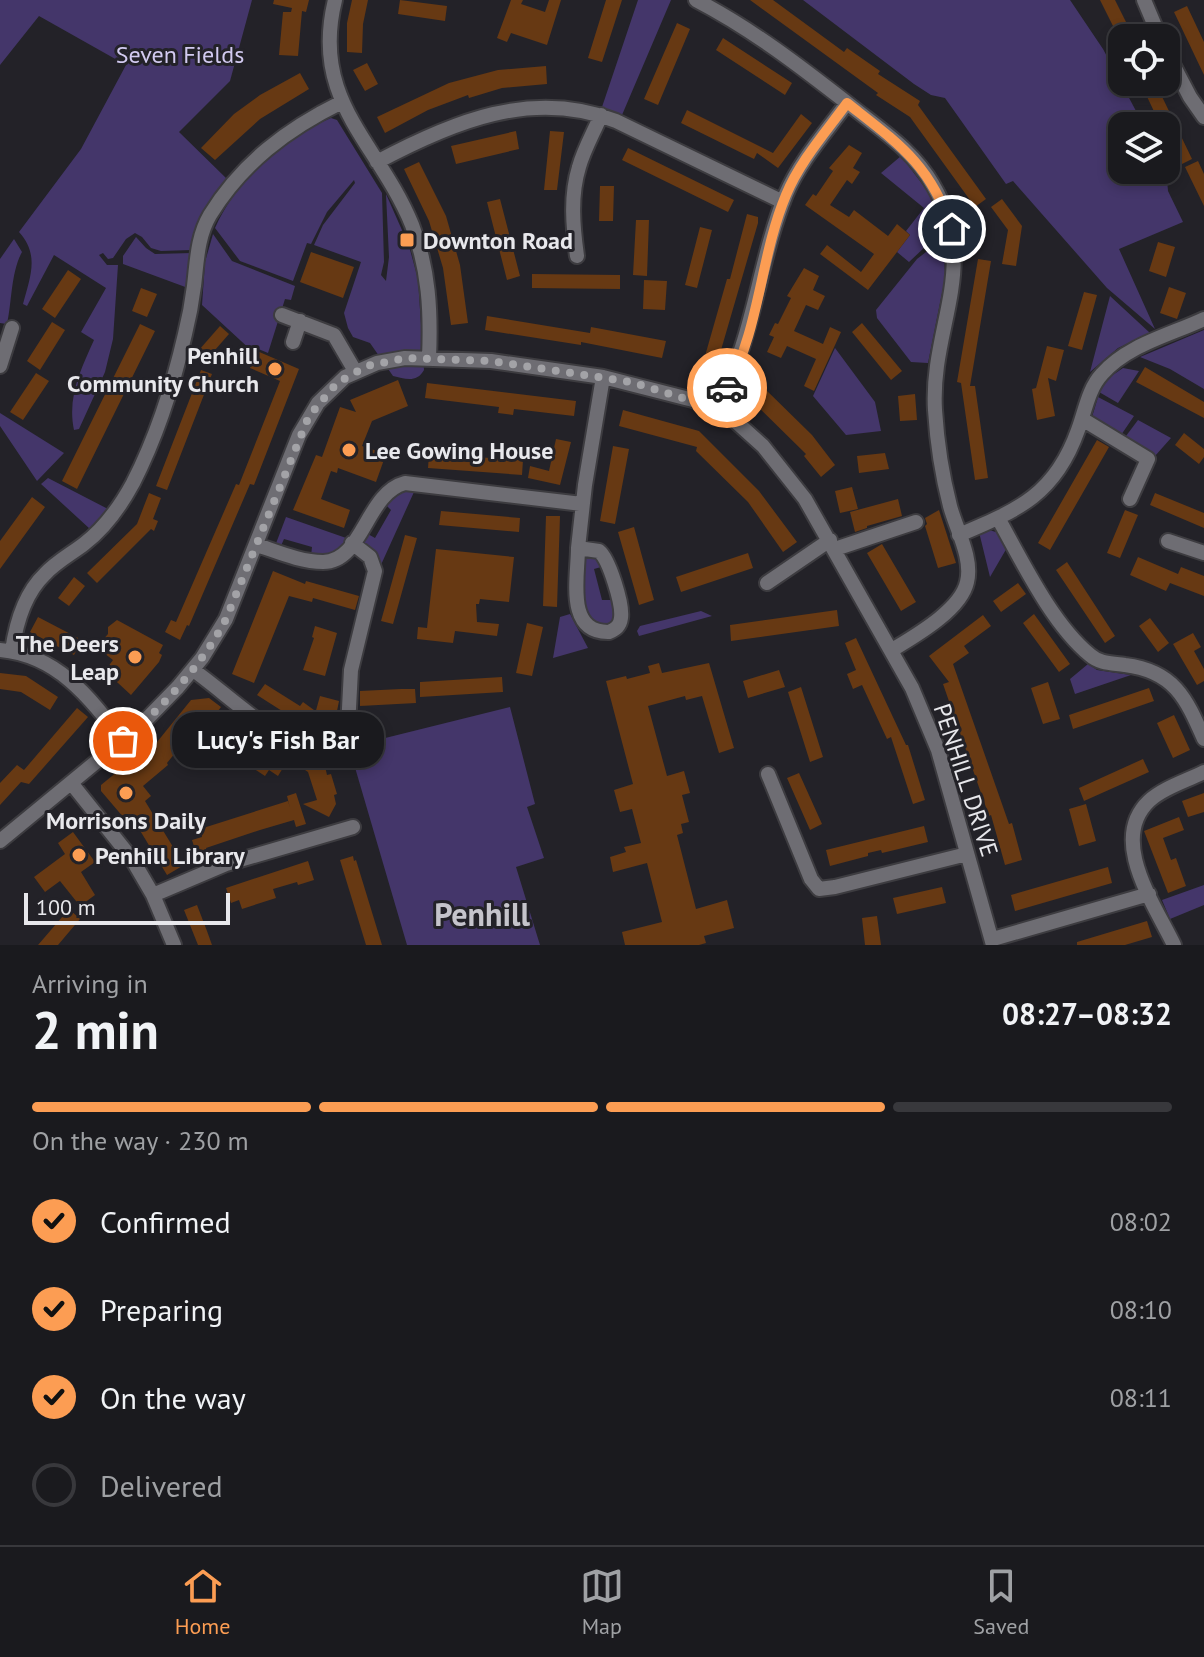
<!DOCTYPE html>
<html lang="en">
<head>
<meta charset="utf-8">
<style>
	body { margin:0; font-family:"PT Sans",sans-serif; background:#27272b; color:#f1f3f6; height:100vh; display:flex; flex-direction:column; font-size:30px; white-space:nowrap }
	* { box-sizing:border-box; margin:0 }
	p { font-size:26px; color:#9fa1a4 }
	.icon { flex:none; width:44px; height:44px; fill:none; stroke:currentColor; stroke-width:2; stroke-linecap:round; stroke-linejoin:round }
	.map { position:relative; height:945px; overflow:hidden }
	.sheet { display:flex; flex-direction:column; background:#1a1a1e; flex:1 }
	.sheet>* { flex:none }
	.tools { position:absolute; left:1108px; top:24px; display:grid; gap:16px }
	.tools a { display:grid; place-items:center; width:72px; height:72px; border-radius:16px; background:#1a1a1e; box-shadow:0 4px 12px #0003,0 0 0 2px #38383c; font-size:40px }
	.scale { position:absolute; left:24px; bottom:20px; width:206px; box-sizing:border-box; padding-left:8px; border:4px solid #e8e8ec; border-top:0; font-size:22px; line-height:28px; white-space:nowrap; color:#e8e8ec; -webkit-text-stroke:6px #232228; paint-order:stroke }
	.pin { position:absolute; display:grid; place-items:center; width:68px; height:68px; color:#fff; margin:-34px; border:4px solid #fff; border-radius:50%; box-shadow:0 2px 8px #0007 }
	.courier { position:absolute; display:grid; place-items:center; width:80px; height:80px; margin:-40px; border:6px solid #fc9d53; border-radius:50%; background:#fff; color:#222; box-shadow:0 2px 10px #0007 }
	.bubble { position:absolute; height:56px; border-radius:24px; background:#1a1a1e; box-shadow:0 4px 12px #0003,0 0 0 2px #38383c; font-size:26px; font-weight:600; line-height:56px; text-align:center }
	.summary em { font-style:normal; font-weight:600 }
	.summary div { display:flex; flex-direction:column-reverse }
	.summary { display:flex; align-items:center; justify-content:space-between; height:136px; padding:0 32px }
	h1 { font-size:52px; font-weight:600; line-height:60px }
	.bar { display:grid; grid-template-columns:repeat(4,1fr); gap:12px 8px; align-content:center; height:96px; padding:0 32px }
	.bar i { height:10px; border-radius:6px; background:#38383c }
	.bar .selected { background:#fc9d53 }
	.bar p { grid-column:span 4 }
	ol { padding:0 32px; list-style:none }
	li { display:flex; align-items:center; gap:24px; height:88px }
	li p { margin-inline-start:auto }
	li .icon { padding:8px; border-radius:50%; background:#fc9d53; color:#111; stroke-width:4 }
	li:last-child { color:#9fa1a4 }
	li i { width:44px; height:44px; border:4px solid #38383c; border-radius:50% }
	.dock { display:flex; justify-content:space-around; align-items:center; height:112px; border-top:2px solid #38383c; background:#1a1a1e; font-size:22px; color:#9fa1a4 }
	.dock a { display:grid; justify-items:center; gap:4px }
	.dock .selected { color:#fc9d53 }
	.map>svg:first-child { display:block }
	.green { fill:#44366a }
	.building { fill:#673913 }
	.lines { fill:none; stroke-linecap:round; stroke-linejoin:round }
	.minor-casing { stroke:#3d3c40; stroke-width:18 }
	.minor { stroke:#6e6d73; stroke-width:14 }
	.done { stroke:#a3a3a7; stroke-width:8; stroke-dasharray:0 14.4 }
	.route { stroke:#fc9d53; stroke-width:10 }
	.poi-dot { fill:#fc9d53; stroke:#232228; stroke-width:3 }
	.labels { text-anchor:middle; dominant-baseline:central; stroke-width:6; stroke-linejoin:round; paint-order:stroke }
	.park-label { font-size:24px; fill:#d2caf0; stroke:#232228 }
	.poi-label { font-size:24px; font-weight:bold; fill:#e8e8ec; stroke:#232228; text-anchor:start }
	.street-label { font-size:24px; fill:#e8e8ec; stroke:#232228 }
	.district-label { font-size:32px; font-weight:bold; fill:#c5c4cb; stroke:#232228 }
</style>
</head>
<body>
<div class="map">
<svg width="1204" height="945" viewBox="0 0 1204 945">
	<rect width="100%" height="100%" fill="#232228"/>
	<!-- green -->
	<path class="green" d="M0,0H252L230,81L179,132L227,179L204,214L192,250L161,251L151,248L142,237L135,233L126,239L113,258L108,259L103,253L99,255L107,265H118L113,339L105,372L79,429L74,430C67,397 81,369 94,340L81,332L106,288L54,255L27,306L23,304C30,277 40,255 19,232L81,149L126,65L39,16L0,65Z
		M638,0H671L622,115L602,107Z
		M803,0H1070L1103,49L1144,126H1122V170L1166,168L1168,191L1183,222L1119,249L1155,329L1107,288L1013,181L1006,184L945,98L931,95L914,84Z
		M331,118L337,120L382,193L384,262L381,275L386,281L389,257L386,194L409,246L418,279L424,370C417,383 405,379 393,376L370,343L353,337L348,328L344,313L361,262L314,245L323,225L355,183L354,180L327,212L311,244L307,243L293,281L240,261L215,228C237,179 281,139 331,118Z
		M901,156L929,193L943,230L909,262L897,252L910,235L906,231L924,208L881,173Z
		M213,234L232,261L295,286L291,300L285,299L268,353L256,348L253,352L202,305L205,262Z
		M136,237L146,248L155,254L192,253L188,288L123,264V256Z
		M944,238L945,278L928,363L911,362L877,318L876,310L917,259Z
		M14,239L22,252C11,272 12,301 7,324L0,323V259Z
		M1110,296L1150,333L1118,348L1090,372Z
		M1204,330V389L1170,369L1140,357Z
		M835,348L875,402L881,431L846,435L813,396Z
		M1123,368L1139,371L1118,403L1099,392L1107,379Z
		M1098,397L1134,416L1119,438L1092,417Z
		M0,413L64,453L37,481L0,426Z
		M1138,420L1171,438L1155,456L1123,440Z
		M48,478L108,509L90,529L41,484Z
		M414,488V492L380,567C373,557 358,545 366,533L375,538L391,510L385,504L392,494Z
		M286,517L349,539C338,555 328,556 311,556L312,547L284,539L280,548L275,546Z
		M986,529L999,533L1008,546L990,577L979,532Z
		M588,555L599,556L601,567L594,569L602,600H612L616,612L614,624L604,628L583,613L584,558Z
		M701,611L712,616L639,636L637,631L640,626Z
		M570,614L588,648L553,658L560,617Z
		M1088,664L1097,670L1131,675L1075,694L1070,679Z
		M510,707L535,804L527,807L544,858L516,867L540,945H407L349,747Z
		M1204,885V905L1170,919L1162,900Z"/>
	<!-- building -->
	<path class="building" d="M274,0H309L306,12L302,11L298,56L279,55L283,12H291L292,8L273,4Z
		M352,0H368L363,24L362,53L347,52V23Z
		M400,0L447,6L445,21L398,14Z
		M511,0H523L521,4L545,12L549,0H561L547,45L511,33L507,42L497,38Z
		M606,0H622L602,62L588,58Z
		M750,0H773L844,52L847,48L880,71L878,74L920,101L918,105L986,199L975,207L910,117L876,95L878,93Z
		M1100,0H1115L1134,38H1119Z
		M1187,6L1204,42V75L1174,12Z
		M677,23L690,29L658,105L644,99Z
		M723,38L792,83L785,95L716,50Z
		M367,63L378,84L365,91L353,70Z
		M546,66L547,84L502,88L469,98L468,95L428,110L385,133L377,117L449,83L498,70Z
		M300,73L309,89L260,119L215,160L201,148L234,114L260,95Z
		M1140,82H1155L1192,159L1180,165L1166,136V126H1161Z
		M687,110L773,153L801,114L812,123L778,168L757,153L754,159L681,123Z
		M516,131L519,149L456,164L451,146Z
		M550,131L564,132L557,190H544Z
		M849,145L862,153L853,168L860,172L852,184L847,180L830,205L849,217L854,210L888,236L897,224L910,235L868,290L820,254L827,245L861,272L874,254L805,205L813,194L816,196L833,171L829,168Z
		M628,148L734,200L728,212L622,160Z
		M1198,161L1204,174V206L1185,167Z
		M419,162L446,216L460,265L468,323L451,325L443,268L429,221L404,169Z
		M600,186H614L613,221H599Z
		M500,199L520,276L507,280L487,202Z
		M1002,199L1022,226L1016,266L1002,264L1008,230L991,207Z
		M747,214L758,217V223L712,381L699,377L727,279H730Z
		M636,220H649L647,276L633,275Z
		M700,227L712,230L697,288L685,285Z
		M1158,242L1175,247L1166,277L1149,271Z
		M311,252L354,267L343,298L300,282Z
		M978,259L991,261L970,386H975L988,478L975,480L961,383L957,382Z
		M804,268L819,276L813,290L825,296L818,310L806,305L794,331L823,344L830,327L841,332L814,391L804,386L816,359L787,346L781,358L767,352L774,337L769,335L775,323L778,324L791,298L787,296Z
		M68,270L81,279L55,318L42,309Z
		M532,274L620,275V289L532,288Z
		M644,280L667,281L665,310L643,309Z
		M1169,287L1186,293L1177,319L1160,313Z
		M141,288L157,294L147,317L132,311Z
		M1084,292L1097,295L1082,350L1068,346Z
		M487,316L590,333L591,327L666,341L662,358L581,342V345L485,330Z
		M52,322L65,330L40,370L27,361Z
		M862,323L902,371L891,380L852,332Z
		M140,324L155,331L77,489L62,481Z
		M220,326L229,334L208,358L199,350Z
		M1047,346L1064,350L1056,381L1048,378L1055,416L1037,420L1032,389L1036,388Z
		M257,351L299,369L254,485L250,484L189,626L187,625L180,640L165,632L171,620L176,622L236,484L239,485L280,381L250,368Z
		M1145,367L1204,402V418L1136,382Z
		M201,370L212,374L167,490L156,486Z
		M36,373L49,381L23,420L10,412Z
		M398,380L408,406L372,421L362,446L386,454L376,482L338,468L337,473L331,471L321,499L350,510L344,528L293,510L316,455L322,457L340,407L356,412L350,400Z
		M757,381L812,435L835,465L821,477L804,456L806,454L745,394Z
		M427,383L576,401L574,416L514,409L513,415L498,413L499,407L425,398Z
		M915,394L917,420L900,421L898,396Z
		M623,410L699,431L759,491L797,542L783,552L748,502L696,451L697,447L619,426Z
		M1184,433L1204,449V457L1199,464L1175,445Z
		M556,439L571,442L560,485L528,478L530,466L549,471Z
		M1097,440L1109,447L1050,550L1038,543Z
		M613,446L629,449L615,524L600,521Z
		M885,453L889,469L859,473L857,456Z
		M429,454L523,460L522,475L428,468Z
		M852,487L858,509L840,513L835,491Z
		M149,493L161,498L153,519L158,521L154,531L151,529L97,583L87,573L137,524Z
		M1155,493L1204,513V528L1150,505Z
		M32,497L45,507L0,569V541Z
		M898,499L902,516L867,526V528L855,532L850,512Z
		M939,510L956,563L938,568L925,526L927,524L925,518Z
		M1125,510L1138,515L1120,558L1107,553Z
		M441,511L520,518L519,532L439,525Z
		M546,516H560L557,607L543,606Z
		M634,527L654,600L639,605L618,532Z
		M405,535L417,538L393,624L381,621Z
		M882,544L916,602L901,611L867,553Z
		M436,549L514,557L509,602L480,599L479,604H476L477,622L499,624L497,636L455,631L453,643L417,639L418,627L427,628Z
		M748,553L753,568L681,592L676,577Z
		M1138,557L1178,574L1181,567L1204,576V596L1170,583L1166,591L1130,575Z
		M1067,562L1115,636L1105,643L1056,570Z
		M273,571L305,584L306,581L359,596L355,610L313,598L312,602L289,596L254,683L232,674Z
		M74,577L85,586L69,606L58,598Z
		M1018,583L1026,594L1001,612L993,601Z
		M837,610L839,626L731,641L730,625Z
		M1034,614L1070,664L1059,672L1023,623Z
		M983,615L991,626L964,646L969,653L953,664L1009,824L1012,823L1022,860L1005,865L991,815L989,816L943,684L949,682L929,656Z
		M38,617L82,640L74,655L30,632Z
		M1150,618L1169,643L1158,652L1139,626Z
		M117,620L163,645L159,653L162,655L159,662L131,695L105,671L113,660L104,653L107,649L101,642L108,634V627Z
		M527,623L543,627L532,676L516,673Z
		M315,626L337,633L325,676L303,670L314,638L312,637Z
		M1193,633L1201,647L1194,651L1204,669V681L1197,685L1173,644Z
		M856,638L906,745H908L925,800L913,804L891,737L887,739L862,685L853,689L847,674L856,670L845,643Z
		M659,663L662,673L709,663L734,748L719,753L702,696L686,700L685,696L648,706L667,776L684,771L690,793L682,795L689,822L681,824L683,833L677,835L696,909L727,900L734,928L704,936L706,943L699,945H625L622,932L662,922L647,863L613,872L610,857L626,852L624,847L641,843L632,809L620,812L614,790L633,784L606,681L626,676L627,679L650,673L648,666Z
		M779,670L785,687L748,698L743,681Z
		M0,673L26,676L58,697L50,710L21,692L0,689Z
		M502,677L503,692L420,697V682Z
		M1048,682L1060,719L1043,724L1031,688Z
		M265,684L300,706L303,702L314,710L304,725L257,695Z
		M801,687L823,757L810,762L788,692Z
		M1149,688L1154,701L1073,729L1069,715Z
		M401,689H415L416,703L360,706V691Z
		M320,696L339,701L335,721L315,714Z
		M209,698L221,707L213,718L206,713L198,714L175,743L180,747L167,763L168,765L143,786L151,796L145,801L184,865L167,875L130,814L124,818L101,791V785L151,744L153,747L191,700Z
		M77,708L88,717L29,784L21,782L0,805V783L17,765L24,770Z
		M1174,715L1190,750L1173,758L1157,723Z
		M221,725L276,760L280,753L289,758L278,776L269,770L265,776L219,746L223,740L215,735Z
		M312,758L325,766L327,775L331,774L337,794L334,795L336,804L329,817L303,804L317,800L308,772L305,770Z
		M1143,759L1149,772L1084,801L1079,788Z
		M799,773L822,824L810,830L787,778Z
		M296,793L306,824L296,827L294,820L260,830L206,848L208,856L198,859L192,840L202,837L200,829L288,801L290,808L287,796Z
		M1204,793V812L1188,817L1182,801Z
		M1086,804L1096,841L1079,846L1069,809Z
		M1179,817L1184,830L1163,838L1171,860L1176,858L1186,886L1168,893L1144,831Z
		M924,826L928,842L882,853L881,850L868,853V856L830,866L826,850Z
		M73,832L95,862L81,872L95,895L80,906L60,881L45,892L34,877L65,854L58,843Z
		M353,856L354,861L356,860L382,945H366L340,860Z
		M308,861L314,880L298,885L297,882L273,889L276,898L242,909L239,900L231,903L226,888Z
		M1108,867L1112,883L1015,911L1011,895Z
		M942,887L946,903L897,914L893,898Z
		M197,905L207,931L212,945H198L184,910Z
		M69,909L80,919L58,945H38Z
		M877,916L881,945H865L862,918Z
		M1147,921L1152,937L1125,945H1077V942Z"/>
	<g class="lines">
		<defs>
			<path id="minor" d="M335,0C310,101 378,142 412,225C429,269 431,312 429,358
				M696,0C752,29 801,67 851,106C881,130 914,151 933,185C981,266 930,327 935,410C937,442 942,475 950,506C956,529 973,558 967,582C961,610 915,636 892,650
				M1144,0L1160,38
				M1166,51L1190,97L1204,117
				M377,162C452,122 532,88 616,121L783,202
				M577,256C573,227 570,196 579,167C584,149 594,132 601,115
				M282,315L334,335L355,371
				M293,342L300,321
				M0,366L12,328
				M715,408C755,341 757,264 786,194C800,161 826,132 847,103
				M1082,419L1148,459L1130,499
				M998,518C1022,561 1052,624 1090,655C1100,664 1113,663 1125,665C1174,671 1186,698 1204,739
				M959,535C1018,510 1055,495 1078,430C1085,412 1088,389 1102,374C1127,345 1170,335 1204,319
				M1168,541L1204,553
				M257,545C278,552 301,562 323,562C363,562 366,493 405,483L582,504
				M578,548C578,577 565,633 609,632C616,629 620,626 621,618C623,604 609,559 599,551L578,548L585,485L603,377
				M835,549L916,522
				M767,583L830,540
				M0,650C58,655 90,698 123,741
				M12,651C16,623 24,594 45,574C56,562 71,554 84,544C105,528 120,507 133,483C157,436 173,386 185,334C189,318 192,302 194,286C197,262 197,237 210,215C242,163 287,129 342,102
				M193,670C217,686 273,738 296,742C309,745 328,743 340,739L348,727L351,670L375,571L370,557L352,543
				M768,774L811,879L819,889L835,887L967,854
				M72,784L132,859L153,895L174,945
				M0,841L141,725L178,687L202,658L226,619L299,435L318,403L345,377L377,363L405,358L491,361L603,377L693,400L715,408L733,419L763,446L805,499L912,688L938,750L993,945
				M153,895L226,864L353,827
				M993,939L1149,894
				M1174,945C1155,905 1108,840 1149,801C1163,788 1186,781 1204,772"/>
		</defs>
		<!-- minor casing -->
		<use href="#minor" class="minor-casing"/>
		<!-- minor -->
		<use href="#minor" class="minor"/>
	</g>
	<g class="lines">
		<!-- done -->
		<path class="done" d="M123,741C163,706 201,667 226,619L309,416L337,383L367,366L405,358L491,361L631,382L715,408L727,388"/>
		<!-- route -->
		<path class="route" d="M727,388C760,329 760,257 786,195C800,161 826,132 847,103C899,144 930,164 952,229"/>
	</g>
	<!-- markers -->
	<g class="poi-dot">
		<rect x="399" y="232" width="16" height="16" rx="4"/>
		<circle cx="275" cy="369" r="8"/>
		<circle cx="349" cy="450" r="8"/>
		<circle cx="135" cy="657" r="8"/>
		<circle cx="126" cy="793" r="8"/>
		<circle cx="79" cy="855" r="8"/>
	</g>
	<g class="labels">
		<!-- park labels -->
		<g class="park-label">
			<text x="180" y="54">Seven Fields</text>
		</g>
		<!-- poi labels -->
		<g class="poi-label">
			<text x="423" y="240">Downton Road</text>
			<text x="259" y="355" text-anchor="end">Penhill<tspan x="259" dy="28">Community Church</tspan></text>
			<text x="365" y="450">Lee Gowing House</text>
			<text x="119" y="643" text-anchor="end">The Deers<tspan x="119" dy="28">Leap</tspan></text>
			<text x="126" y="820" text-anchor="middle">Morrisons Daily</text>
			<text x="95" y="855">Penhill Library</text>
		</g>
		<!-- street labels -->
		<g class="street-label">
			<text transform="translate(966 780) rotate(72)">PENHILL DRIVE</text>
		</g>
		<!-- district labels -->
		<g class="district-label">
			<text x="482" y="914">Penhill</text>
		</g>
	</g>
</svg>
<div class="tools">
<a><svg class="icon" aria-label="locate" viewBox="0 0 24 24"><circle cx="12" cy="12" r="6"/><path d="M12 2v4M12 18v4M2 12h4M18 12h4"/></svg></a>
<a><svg class="icon" aria-label="layers" viewBox="0 0 24 24"><path d="M12 4l9 5-9 5-9-5zM3 14l9 5 9-5"/></svg></a>
</div>
<div class="scale">100 m</div>
<div class="pin" style="left:123px;top:741px;background:#ea580c"><svg class="icon" aria-label="bag" viewBox="0 0 24 24"><path d="M5 8h14l-1 12H6zM9 8a3 3 0 0 1 6 0"/></svg></div>
<div class="pin" style="left:952px;top:229px;background:#1f2937"><svg class="icon" aria-label="home" viewBox="0 0 24 24"><path d="M3 11l9-7 9 7M6 9v11h12V9"/></svg></div>
<div class="courier" style="left:727px;top:388px"><svg class="icon" aria-label="car" viewBox="0 0 24 24"><path d="M5 17H2v-5l4-1 3-4h7l3 4 3 1v5h-3M9 17h6M6 11h13"/><circle cx="7" cy="17" r="2"/><circle cx="17" cy="17" r="2"/></svg></div>
<div class="bubble" style="left:172px;top:712px;width:212px">Lucy's Fish Bar</div>
</div>
<section class="sheet">
<div class="summary"><div><h1>2 min</h1><p>Arriving in</p></div><em>08:27–08:32</em></div>
<div class="bar"><i class="selected"></i><i class="selected"></i><i class="selected"></i><i></i><p>On the way · 230 m</p></div>
<ol>
<li><svg class="icon" aria-label="check" viewBox="0 0 24 24"><path d="M5 12l5 5 9-10"/></svg>Confirmed<p>08:02</p></li>
<li><svg class="icon" aria-label="check" viewBox="0 0 24 24"><path d="M5 12l5 5 9-10"/></svg>Preparing<p>08:10</p></li>
<li><svg class="icon" aria-label="check" viewBox="0 0 24 24"><path d="M5 12l5 5 9-10"/></svg>On the way<p>08:11</p></li>
<li><i></i>Delivered</li>
</ol>
</section>
<nav class="dock">
<a class="selected"><svg class="icon" aria-label="home" viewBox="0 0 24 24"><path d="M3 11l9-7 9 7M6 9v11h12V9"/></svg>Home</a>
<a><svg class="icon" aria-label="map" viewBox="0 0 24 24"><path d="M3 6l6-2 6 2 6-2v14l-6 2-6-2-6 2zM9 4v14M15 6v14"/></svg>Map</a>
<a><svg class="icon" aria-label="saved" viewBox="0 0 24 24"><path d="M7 4h10v16l-5-4-5 4z"/></svg>Saved</a>
</nav>
</body>
</html>
